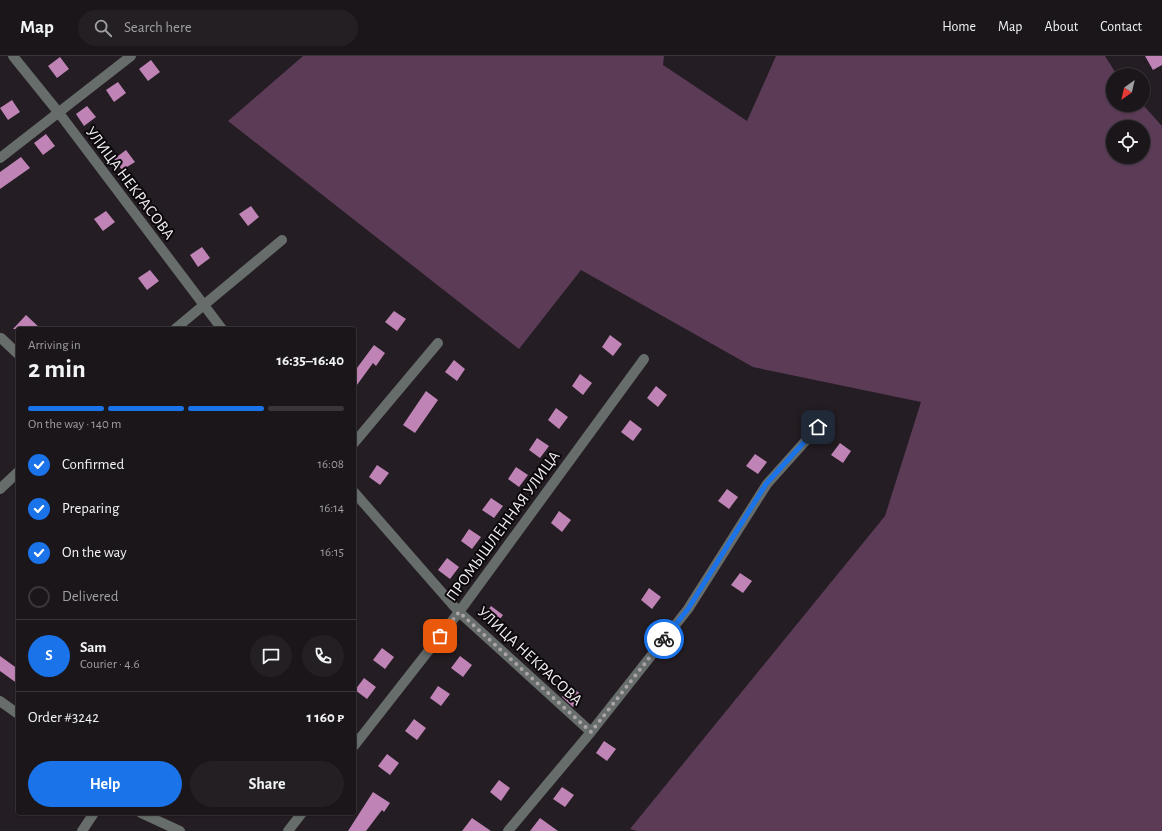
<!DOCTYPE html>
<html lang="en">
<head>
<meta charset="utf-8">
<style>
	body { margin:0; font-family:"Alegreya Sans",sans-serif; background:#241f23; color:#f1f3f6; height:100vh; display:flex; flex-direction:column; font-size:15px; white-space:nowrap }
	* { box-sizing:border-box; margin:0 }
	p { font-size:13px; color:#a09fa2 }
	.icon { flex:none; width:22px; height:22px; fill:none; stroke:currentColor; stroke-width:2; stroke-linecap:round; stroke-linejoin:round }
	.map { position:relative; flex:1; overflow:hidden }
	.drawer { position:absolute; left:16px; top:271px; width:340px; height:488px; display:flex; flex-direction:column; background:#1b161a; border-radius:4px; box-shadow:0 1px 3px #0004,0 0 0 1px #393539 }
	.drawer>* { flex:none }
	.needle { width:26px; rotate:214deg }
	.fabs { position:absolute; left:1106px; top:12px; display:grid; gap:8px }
	.fabs a { display:grid; place-items:center; width:44px; height:44px; border-radius:50%; background:#1b161a; box-shadow:0 1px 3px #0004,0 0 0 1px #393539; font-size:20px }
	.pin { position:absolute; display:grid; place-items:center; width:34px; height:34px; color:#fff; margin:-17px; border-radius:8px; box-shadow:0 2px 6px #0006 }
	.courier { position:absolute; display:grid; place-items:center; width:40px; height:40px; margin:-20px; border:3px solid #1a73e8; border-radius:50%; background:#fff; color:#222; box-shadow:0 1px 5px #0007 }
	.headline em { font-style:normal; font-weight:700 }
	.headline div { display:flex; flex-direction:column-reverse }
	.headline { display:flex; align-items:center; justify-content:space-between; height:68px; padding:0 12px }
	h1 { font-size:26px; font-weight:700; line-height:30px }
	.bar { display:grid; grid-template-columns:repeat(4,1fr); gap:6px 4px; align-content:center; height:48px; padding:0 12px }
	.bar i { height:5px; border-radius:3px; background:#393539 }
	.bar .selected { background:#1a73e8 }
	.bar p { grid-column:span 4 }
	.line { display:flex; align-items:center; gap:10px; padding:0 12px; border-top:1px solid #393539 }
	.line div { flex:1 }
	.round { display:grid; place-items:center; flex:none; width:42px; height:42px; border-radius:21px; background:#241f23 }
	ol { padding:0 12px; list-style:none }
	li { display:flex; align-items:center; gap:12px; height:44px }
	li p { margin-inline-start:auto }
	li .icon { padding:4px; border-radius:50%; background:#1a73e8; color:#fff; stroke-width:4 }
	li:last-child { color:#a09fa2 }
	li i { width:22px; height:22px; border:2px solid #393539; border-radius:50% }
	.action { display:flex; gap:8px; margin-top:auto; padding:8px 12px }
	.action a { flex:1; height:46px; border-radius:24px; background:#1a73e8; color:#fff; font-size:16px; font-weight:700; line-height:46px; text-align:center }
	.action a+a { background:#241f23; color:#f1f3f6 }
	header { display:flex; align-items:center; gap:24px; box-sizing:border-box; height:56px; padding:0 20px; background:#1b161a; border-bottom:1px solid #393539 }
	header strong { font-size:19px }
	nav { display:flex; gap:22px; margin-inline-start:auto; font-size:14px }
	.search { width:280px; height:36px; background:#241f23; display:flex; align-items:center; gap:10px; box-sizing:border-box; padding:0 14px; border-radius:22px; color:#a09fa2; font-size:15px }
	.map>svg:first-child { display:block }
	.green { fill:#5b3b56; fill-rule:evenodd }
	.building { fill:#bf84b5 }
	.lines { fill:none; stroke-linecap:round; stroke-linejoin:round }
	.minor { stroke:#676d6b; stroke-width:10 }
	.done { stroke:#aaa4a9; stroke-width:4; stroke-dasharray:0 7.2 }
	.route { stroke:#1a73e8; stroke-width:5 }
	.labels { text-anchor:middle; dominant-baseline:central; stroke-width:4; stroke-linejoin:round; paint-order:stroke }
	.street-label { font-size:16px; fill:#f2edf1; stroke:#0b080b }
</style>
</head>
<body>
<header>
<strong>Map</strong>
<div class="search"><svg class="icon" aria-label="search" viewBox="0 0 24 24"><circle cx="10" cy="10" r="6"/><path d="M15 15l6 6"/></svg>Search here</div>
<nav><a>Home</a><a>Map</a><a>About</a><a>Contact</a></nav>
</header>
<div class="map">
<svg width="1162" height="775" viewBox="0 0 1162 775">
	<rect width="100%" height="100%" fill="#241d23"/>
	<!-- green -->
	<path class="green" d="M303,0H664L663,9L747,65L776,0H1105L1117,19H1113V49H1143L1162,70V775H637L630,773L885,460L921,346L753,311L581,214L519,293L228,65ZM1113,71H1143V101H1113Z"/>
	<!-- building -->
	<path class="building" d="M1145,0H1162V9L1153,14Z
		M60,1L69,13L57,22L48,10Z
		M151,4L160,16L148,25L139,13Z
		M118,26L126,37L114,46L106,34Z
		M12,44L20,56L8,64L0,52Z
		M87,50L96,61L84,70L76,58Z
		M46,78L55,90L43,99L34,87Z
		M126,94L135,106L122,114L114,103Z
		M21,101L30,112L0,133V116Z
		M251,150L259,161L248,170L239,158Z
		M106,155L115,166L103,175L94,163Z
		M202,191L210,202L198,211L190,199Z
		M150,214L159,225L147,234L138,222Z
		M394,255L406,263L397,275L385,266Z
		M26,259L41,273H13Z
		M610,279L622,288L613,300L602,291Z
		M374,289L385,297L376,310L373,307L354,333V316Z
		M454,304L465,313L457,325L445,316Z
		M580,318L592,327L583,339L572,330Z
		M656,330L667,339L658,351L647,342Z
		M426,335L438,344L415,377L403,369Z
		M556,352L568,361L559,373L548,364Z
		M630,364L642,373L633,385L621,376Z
		M537,382L549,390L540,402L529,394Z
		M840,387L851,395L843,407L831,399Z
		M755,398L767,406L758,418L746,410Z
		M377,409L389,417L380,429L369,421Z
		M516,411L528,419L519,431L508,423Z
		M727,433L738,441L729,453L718,445Z
		M491,442L503,450L494,462L482,454Z
		M559,455L571,464L562,476L551,467Z
		M469,473L481,481L472,493L461,485Z
		M447,502L459,511L450,523L438,514Z
		M740,517L752,525L743,537L731,529Z
		M649,532L661,541L652,553L641,544Z
		M491,550L503,559L494,571L482,562Z
		M382,592L394,601L385,613L373,604Z
		M0,600L18,613V628L0,615Z
		M460,600L472,609L463,621L451,612Z
		M364,622L376,631L367,643L355,634Z
		M438,630L450,638L441,650L430,642Z
		M570,630L582,639L573,651L562,641Z
		M414,663L426,672L417,684L405,675Z
		M604,685L616,693L607,705L596,697Z
		M387,698L399,707L390,719L378,710Z
		M499,724L510,732L501,745L490,736Z
		M562,731L574,739L565,751L553,743Z
		M373,736L390,747L384,756L382,754L366,775H348Z
		M472,762L491,775H462Z
		M540,762L558,775H530Z"/>
	<g class="lines">
		<!-- minor -->
		<path class="minor" d="M13,0L59,57L222,273
			M0,102L131,0
			M175,273L282,184
			M1,282L18,298
			M354,387L438,287
			M0,433L18,416
			M354,436L459,556L591,676
			M0,645L18,658
			M354,690L459,556L644,303
			M141,757L180,775
			M82,775L94,757
			M288,775L302,757
			M508,775L591,676L688,553L767,428L818,371"/>
	</g>
	<g class="lines">
		<!-- done -->
		<path class="done" d="M440,580L459,556L591,676L664,583"/>
		<!-- route -->
		<path class="route" d="M664,583L688,553L766,428L818,371"/>
	</g>
	<g class="labels">
		<!-- street labels -->
		<g class="street-label">
			<text transform="translate(130 127) rotate(53)">УЛИЦА НЕКРАСОВА</text>
			<text transform="translate(503 470) rotate(-54)">ПРОМЫШЛЕННАЯ УЛИЦА</text>
			<text transform="translate(530 600) rotate(43)">УЛИЦА НЕКРАСОВА</text>
		</g>
	</g>
</svg>
<div class="fabs">
<a><svg class="needle" viewBox="-14 -14 28 28"><path d="M0-13l5 13h-10z" fill="#e53935"/><path d="M0 13l5-13h-10z" fill="#a09fa2"/></svg></a>
<a><svg class="icon" aria-label="locate" viewBox="0 0 24 24"><circle cx="12" cy="12" r="6"/><path d="M12 2v4M12 18v4M2 12h4M18 12h4"/></svg></a>
</div>
<div class="pin" style="left:440px;top:580px;background:#ea580c"><svg class="icon" aria-label="bag" viewBox="0 0 24 24"><path d="M5 8h14l-1 12H6zM9 8a3 3 0 0 1 6 0"/></svg></div>
<div class="pin" style="left:818px;top:371px;background:#1f2937"><svg class="icon" aria-label="home" viewBox="0 0 24 24"><path d="M3 11l9-7 9 7M6 9v11h12V9"/></svg></div>
<div class="courier" style="left:664px;top:583px"><svg class="icon" aria-label="bike" viewBox="0 0 24 24"><circle cx="6" cy="16" r="4"/><circle cx="18" cy="16" r="4"/><path d="M6 16l4-8h5l3 8M10 8l3 8H6M13 5h3"/></svg></div>
<section class="drawer">
<div class="headline"><div><h1>2 min</h1><p>Arriving in</p></div><em>16:35–16:40</em></div>
<div class="bar"><i class="selected"></i><i class="selected"></i><i class="selected"></i><i></i><p>On the way · 140 m</p></div>
<ol>
<li><svg class="icon" aria-label="check" viewBox="0 0 24 24"><path d="M5 12l5 5 9-10"/></svg>Confirmed<p>16:08</p></li>
<li><svg class="icon" aria-label="check" viewBox="0 0 24 24"><path d="M5 12l5 5 9-10"/></svg>Preparing<p>16:14</p></li>
<li><svg class="icon" aria-label="check" viewBox="0 0 24 24"><path d="M5 12l5 5 9-10"/></svg>On the way<p>16:15</p></li>
<li><i></i>Delivered</li>
</ol>
<div class="line" style="height:72px"><b class="round" style="background:#1a73e8;color:#fff">S</b><div><b>Sam</b><p>Courier · 4.6</p></div><a class="round"><svg class="icon" aria-label="chat" viewBox="0 0 24 24"><path d="M4 5h16v11H9l-5 4z"/></svg></a><a class="round"><svg class="icon" aria-label="phone" viewBox="0 0 24 24"><path d="M5 4h4l2 5-3 2q2 4 5 5l2-3 5 2v4C11 20 4 13 5 4z"/></svg></a></div>
<div class="line" style="height:52px"><div>Order #3242</div><b>1 160 ₽</b></div>
<div class="action"><a>Help</a><a>Share</a></div>
</section>
</div>
</body>
</html>
